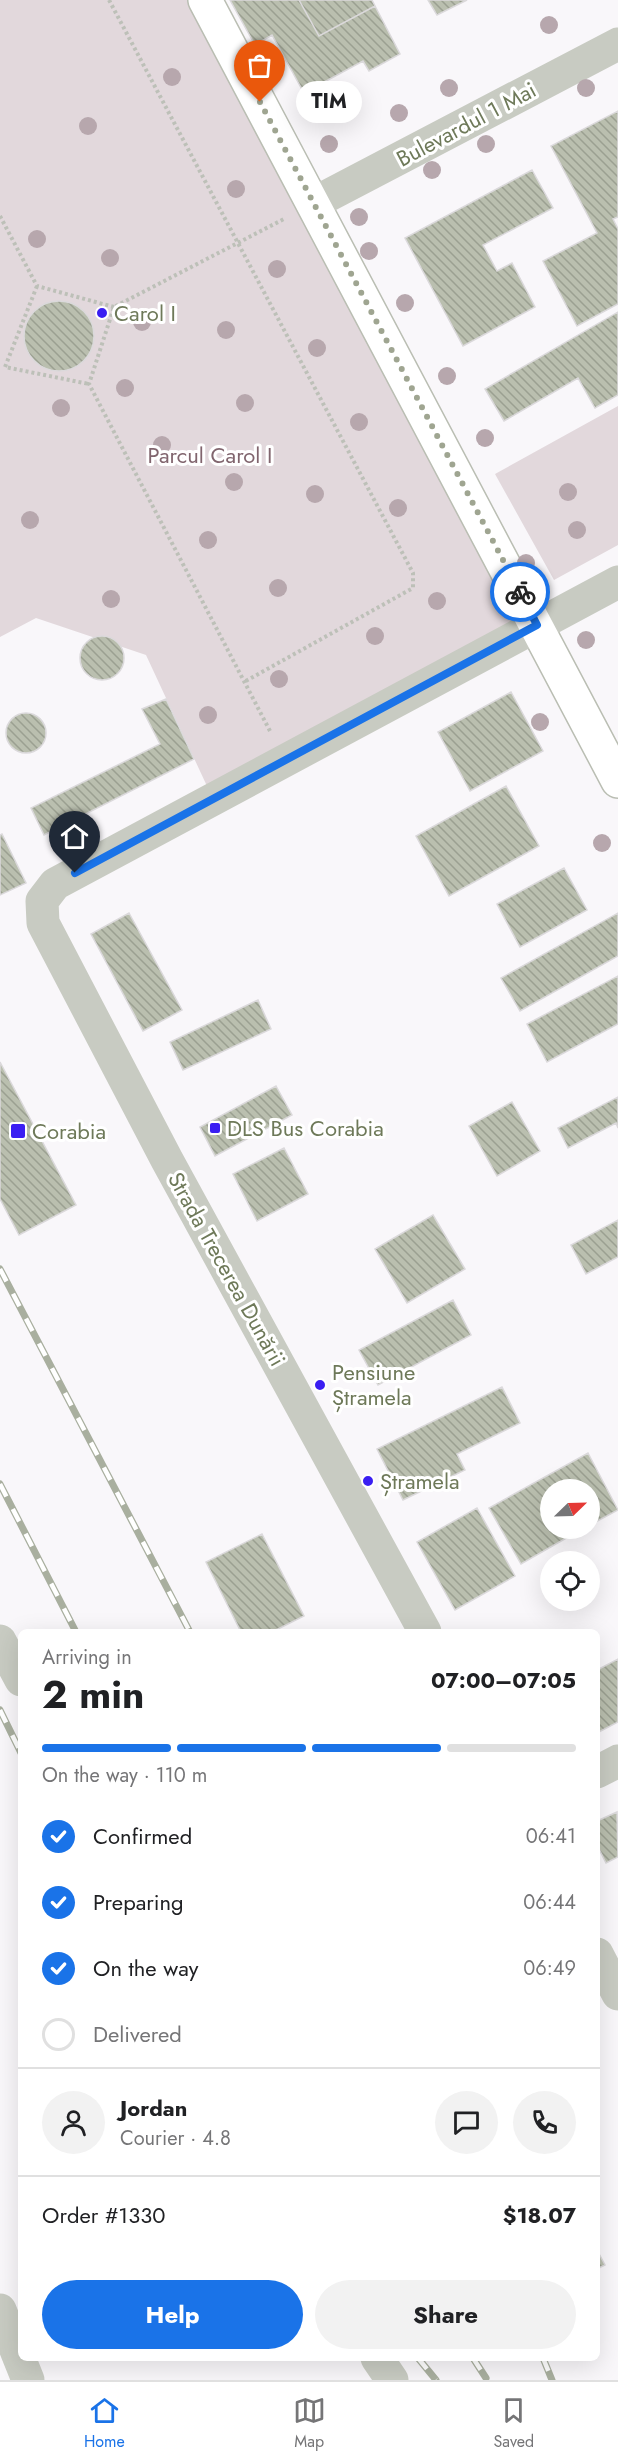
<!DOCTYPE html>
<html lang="en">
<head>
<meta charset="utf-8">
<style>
	body { margin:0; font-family:Jost,sans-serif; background:#f2f2f2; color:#202124; height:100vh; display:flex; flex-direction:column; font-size:22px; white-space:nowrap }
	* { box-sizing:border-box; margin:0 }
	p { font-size:20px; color:#757577 }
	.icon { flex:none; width:33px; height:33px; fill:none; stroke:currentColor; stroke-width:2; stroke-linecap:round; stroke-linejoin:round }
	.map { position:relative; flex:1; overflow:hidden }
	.panel { position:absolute; left:18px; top:1629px; width:582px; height:732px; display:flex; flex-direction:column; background:#fff; border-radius:9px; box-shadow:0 6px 24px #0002 }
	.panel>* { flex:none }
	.needle { width:39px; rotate:67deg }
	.tools { position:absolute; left:540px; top:1479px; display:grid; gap:12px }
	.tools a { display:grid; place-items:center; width:60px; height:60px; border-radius:50%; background:#fff; box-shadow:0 6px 24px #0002; font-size:30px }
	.pin { position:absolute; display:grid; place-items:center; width:51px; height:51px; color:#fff; margin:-62px -26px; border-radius:50% 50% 50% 0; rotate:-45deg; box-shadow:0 0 6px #0007 }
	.pin .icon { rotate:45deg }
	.courier { position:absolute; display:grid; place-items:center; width:60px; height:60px; margin:-30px; border:4px solid #1a73e8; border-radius:50%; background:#fff; color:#222; box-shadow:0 2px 8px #0007 }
	.bubble { position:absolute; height:42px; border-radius:21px; background:#fff; box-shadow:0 6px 24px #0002; font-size:20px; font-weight:700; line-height:42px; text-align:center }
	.summary em { font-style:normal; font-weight:700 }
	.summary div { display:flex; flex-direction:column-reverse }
	.summary { display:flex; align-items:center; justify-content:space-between; height:102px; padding:0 24px }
	h1 { font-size:39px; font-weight:700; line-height:45px }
	.bar { display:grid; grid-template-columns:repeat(4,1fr); gap:9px 6px; align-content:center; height:72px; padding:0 24px }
	.bar i { height:8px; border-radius:4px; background:#e0e0e0 }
	.bar .on { background:#1a73e8 }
	.bar p { grid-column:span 4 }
	.line { display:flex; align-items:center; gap:15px; padding:0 24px; border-top:2px solid #e0e0e0 }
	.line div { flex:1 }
	.round { display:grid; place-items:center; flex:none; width:63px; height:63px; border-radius:32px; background:#f2f2f2 }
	ol { padding:0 24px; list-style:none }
	li { display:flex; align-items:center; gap:18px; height:66px }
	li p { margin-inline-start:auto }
	li .icon { padding:6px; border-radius:50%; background:#1a73e8; color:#fff; stroke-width:4 }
	li:last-child { color:#757577 }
	li i { width:33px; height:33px; border:3px solid #e0e0e0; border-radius:50% }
	.primary-button { display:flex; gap:12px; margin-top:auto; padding:12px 24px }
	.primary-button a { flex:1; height:69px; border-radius:36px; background:#1a73e8; color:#fff; font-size:24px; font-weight:700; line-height:69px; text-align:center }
	.primary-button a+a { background:#f2f2f2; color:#202124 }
	.tabs { display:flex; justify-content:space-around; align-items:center; height:84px; border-top:2px solid #e0e0e0; background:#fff; font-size:16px; color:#757577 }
	.tabs a { display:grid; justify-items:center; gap:3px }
	.tabs .on { color:#1a73e8 }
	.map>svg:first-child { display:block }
	.park { fill:#e2d8dc }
	.building { fill:url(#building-back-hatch); stroke:#dbd9db; stroke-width:1.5 }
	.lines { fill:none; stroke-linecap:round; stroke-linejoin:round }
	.major-casing { stroke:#babeb3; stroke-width:36 }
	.path { stroke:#bdc0b8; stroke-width:4; stroke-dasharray:3 3; stroke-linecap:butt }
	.minor { stroke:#c8cbc2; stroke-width:33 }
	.major { stroke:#fff; stroke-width:33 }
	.rail-casing { stroke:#a9af9f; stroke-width:7 }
	.rail { stroke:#fff; stroke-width:4.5; stroke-dasharray:14; stroke-linecap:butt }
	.tree { fill:#b7a7ad }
	.done { stroke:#9fa591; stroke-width:6; stroke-dasharray:0 10.8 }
	.route { stroke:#1a73e8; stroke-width:8 }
	.poi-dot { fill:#3a1ef2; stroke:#fff; stroke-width:2 }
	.labels { text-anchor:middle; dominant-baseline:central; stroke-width:6; stroke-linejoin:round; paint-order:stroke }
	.street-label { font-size:22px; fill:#6e7959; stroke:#fff }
	.poi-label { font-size:22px; fill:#6e7959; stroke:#fff; text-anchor:start }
	.park-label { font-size:22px; fill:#81656e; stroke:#fff }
</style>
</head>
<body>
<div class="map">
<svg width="618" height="2380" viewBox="0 0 618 2380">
	<defs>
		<pattern id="building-back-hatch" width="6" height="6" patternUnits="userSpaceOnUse" patternTransform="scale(1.5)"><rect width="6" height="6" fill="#babfaf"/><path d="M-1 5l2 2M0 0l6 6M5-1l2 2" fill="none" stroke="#9ba091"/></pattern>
	</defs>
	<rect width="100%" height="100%" fill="#f9f7fa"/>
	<!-- park -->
	<path class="park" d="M0,0H205L537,625L213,799L146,655L36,618L0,637Z
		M618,406V545L554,580L495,474Z"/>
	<!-- building -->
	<path class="building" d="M230,0H299L319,36L375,6L400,54L369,71L363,61L304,93L272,35L255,45Z
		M299,0H372L375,6L319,36Z
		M428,0H467L437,15Z
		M618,111V217L613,219L618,229V304L577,326L543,261L597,233L551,146Z
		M532,170L553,208L483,245L497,271L512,263L535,307L463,346L405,238Z
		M24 336a35 35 0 1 1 70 0a35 35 0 1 1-70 0Z
		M618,312V395L595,408L578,378L504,421L485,389Z
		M80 658a22 22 0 1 1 44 0a22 22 0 1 1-44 0Z
		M511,692L543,751L470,791L438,732Z
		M166,699L194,759L44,835L31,808L160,744L142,709Z
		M6 733a20 20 0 1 1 40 0a20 20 0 1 1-40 0Z
		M506,786L539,846L449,896L416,836Z
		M2,834L26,883L0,895V835Z
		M564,868L587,910L520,947L497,904Z
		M129,913L182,1010L143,1031L91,934Z
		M618,913V956L520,1011L501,978Z
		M618,976V1024L547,1062L527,1024Z
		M258,1000L271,1029L183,1070L170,1042Z
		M0,1062L76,1205L19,1235L0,1199Z
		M276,1086L292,1115L215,1156L200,1127Z
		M618,1097V1128L616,1123L568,1148L558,1128Z
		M512,1102L540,1151L497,1176L469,1126Z
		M284,1148L308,1194L257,1221L233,1174Z
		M433,1215L465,1269L407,1303L375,1249Z
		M618,1220V1257L586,1274L571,1245Z
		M453,1300L471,1335L378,1385L359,1350Z
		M502,1387L520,1423L457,1454L465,1470L403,1500L377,1449Z
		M588,1453L618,1510L590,1525V1490H550V1528H584L521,1564L489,1508Z
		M477,1508L515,1576L455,1610L417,1542Z
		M262,1534L304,1616L272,1632H241L206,1562Z
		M618,1659V1722L597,1733V1670Z
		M617,1812L618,1857L606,1863L597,1845V1821Z
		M597,2250L605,2265L597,2269Z"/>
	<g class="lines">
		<defs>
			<path id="major" d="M205,0L618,781"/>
		</defs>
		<!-- major casing -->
		<use href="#major" class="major-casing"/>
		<!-- path -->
		<path class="path" d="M109,0L413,573V588L244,682
			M0,216L37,286L114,307
			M37,286L5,367L89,384
			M270,731L89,384L114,307L284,219"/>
		<!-- minor -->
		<path class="minor" d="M314,203L618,44
			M425,1632L167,1160L43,923L42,901L55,884L618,582
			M0,1641L21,1680
			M597,1772L618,1761
			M597,1954L618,1994
			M0,2310L28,2380
			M377,2358L392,2380"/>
		<!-- major -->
		<use href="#major" class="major"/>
		<defs>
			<path id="rail" d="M0,1269L190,1632
				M0,1484L76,1632
				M0,1710L21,1753
				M418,2358L436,2380
				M473,2358L486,2378
				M543,2358L552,2380"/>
		</defs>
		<!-- rail casing -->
		<use href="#rail" class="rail-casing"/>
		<!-- rail -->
		<use href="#rail" class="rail"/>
	</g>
	<!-- trees -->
	<g class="tree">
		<circle cx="549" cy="25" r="9"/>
		<circle cx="172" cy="77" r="9"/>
		<circle cx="449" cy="88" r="9"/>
		<circle cx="586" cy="88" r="9"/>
		<circle cx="399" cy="113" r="9"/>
		<circle cx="88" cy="126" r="9"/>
		<circle cx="329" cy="144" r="9"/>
		<circle cx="486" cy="144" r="9"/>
		<circle cx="432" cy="170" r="9"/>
		<circle cx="236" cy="189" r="9"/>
		<circle cx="359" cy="217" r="9"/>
		<circle cx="37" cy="239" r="9"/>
		<circle cx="369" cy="251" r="9"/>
		<circle cx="110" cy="258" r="9"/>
		<circle cx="277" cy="269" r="9"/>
		<circle cx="405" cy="303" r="9"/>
		<circle cx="142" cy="322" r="9"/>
		<circle cx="226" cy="330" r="9"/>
		<circle cx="317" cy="348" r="9"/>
		<circle cx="447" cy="376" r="9"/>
		<circle cx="125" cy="388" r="9"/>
		<circle cx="245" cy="403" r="9"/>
		<circle cx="61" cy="408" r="9"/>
		<circle cx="359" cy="422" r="9"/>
		<circle cx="485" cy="438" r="9"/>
		<circle cx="162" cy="445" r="9"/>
		<circle cx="234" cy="482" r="9"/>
		<circle cx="568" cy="492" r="9"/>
		<circle cx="315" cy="494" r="9"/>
		<circle cx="398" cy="508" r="9"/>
		<circle cx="30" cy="520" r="9"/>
		<circle cx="577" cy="530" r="9"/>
		<circle cx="208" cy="540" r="9"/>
		<circle cx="526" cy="563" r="9"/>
		<circle cx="278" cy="588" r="9"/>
		<circle cx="111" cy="599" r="9"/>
		<circle cx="437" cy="601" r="9"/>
		<circle cx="375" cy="636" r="9"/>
		<circle cx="586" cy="640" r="9"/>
		<circle cx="279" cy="679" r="9"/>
		<circle cx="208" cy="715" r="9"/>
		<circle cx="540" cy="722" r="9"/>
		<circle cx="602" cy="843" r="9"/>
	</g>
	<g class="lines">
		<!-- done -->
		<path class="done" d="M260,102L520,592"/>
		<!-- route -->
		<path class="route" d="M75,873L537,625L520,592"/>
	</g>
	<!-- markers -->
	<g class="poi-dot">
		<circle cx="102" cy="313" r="6"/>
		<rect x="209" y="1122" width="12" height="12" rx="3"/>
		<rect x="10" y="1123" width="16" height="16" rx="3"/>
		<circle cx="320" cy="1385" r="6"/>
		<circle cx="368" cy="1481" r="6"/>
	</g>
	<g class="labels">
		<!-- street labels -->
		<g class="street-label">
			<text transform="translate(466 124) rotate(-28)">Bulevardul 1 Mai</text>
			<text transform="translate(227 1269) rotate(61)">Strada Trecerea Dunării</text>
		</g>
		<!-- poi labels -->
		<g class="poi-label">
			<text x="114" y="313">Carol I</text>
			<text x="227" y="1128">DLS Bus Corabia</text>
			<text x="32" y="1131">Corabia</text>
			<text x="332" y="1372">Pensiune<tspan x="332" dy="25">Ștramela</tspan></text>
			<text x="380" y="1481">Ștramela</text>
		</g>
		<!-- park labels -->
		<g class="park-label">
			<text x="210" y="455">Parcul Carol I</text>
		</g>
	</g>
</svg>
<div class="tools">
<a><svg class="needle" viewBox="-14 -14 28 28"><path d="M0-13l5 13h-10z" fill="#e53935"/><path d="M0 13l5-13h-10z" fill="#757577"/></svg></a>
<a><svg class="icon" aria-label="locate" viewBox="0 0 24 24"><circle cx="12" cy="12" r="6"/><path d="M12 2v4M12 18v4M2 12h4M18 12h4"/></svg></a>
</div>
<div class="pin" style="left:260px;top:102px;background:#ea580c"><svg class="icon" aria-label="bag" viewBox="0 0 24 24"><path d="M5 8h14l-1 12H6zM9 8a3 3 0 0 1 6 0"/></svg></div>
<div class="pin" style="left:75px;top:873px;background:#1f2937"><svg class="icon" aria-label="home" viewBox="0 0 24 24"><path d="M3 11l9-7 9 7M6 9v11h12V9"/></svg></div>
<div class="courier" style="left:520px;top:592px"><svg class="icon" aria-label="bike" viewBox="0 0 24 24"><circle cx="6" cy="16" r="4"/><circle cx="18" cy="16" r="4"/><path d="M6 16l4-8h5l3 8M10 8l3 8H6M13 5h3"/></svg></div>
<div class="bubble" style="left:296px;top:81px;width:66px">TIM</div>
<section class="panel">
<div class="summary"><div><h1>2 min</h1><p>Arriving in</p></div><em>07:00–07:05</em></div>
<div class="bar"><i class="on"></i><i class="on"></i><i class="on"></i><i></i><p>On the way · 110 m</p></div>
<ol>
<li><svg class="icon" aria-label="check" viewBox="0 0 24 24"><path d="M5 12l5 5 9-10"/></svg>Confirmed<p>06:41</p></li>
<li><svg class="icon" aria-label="check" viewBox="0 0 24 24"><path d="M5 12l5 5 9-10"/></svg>Preparing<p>06:44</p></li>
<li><svg class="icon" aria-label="check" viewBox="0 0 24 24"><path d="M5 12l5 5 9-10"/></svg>On the way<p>06:49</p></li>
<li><i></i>Delivered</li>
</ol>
<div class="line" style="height:108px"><a class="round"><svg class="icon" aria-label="person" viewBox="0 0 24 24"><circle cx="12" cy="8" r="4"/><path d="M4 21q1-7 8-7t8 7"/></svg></a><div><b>Jordan</b><p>Courier · 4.8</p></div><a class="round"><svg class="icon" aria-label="chat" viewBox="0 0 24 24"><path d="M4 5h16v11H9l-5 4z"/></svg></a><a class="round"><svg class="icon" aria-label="phone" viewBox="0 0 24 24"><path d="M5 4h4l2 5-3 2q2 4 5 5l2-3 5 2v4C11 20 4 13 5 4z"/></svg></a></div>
<div class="line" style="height:78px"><div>Order #1330</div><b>$18.07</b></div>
<div class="primary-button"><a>Help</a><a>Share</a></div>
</section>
</div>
<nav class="tabs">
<a class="on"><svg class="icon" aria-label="home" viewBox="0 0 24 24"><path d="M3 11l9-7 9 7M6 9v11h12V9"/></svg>Home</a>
<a><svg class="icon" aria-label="map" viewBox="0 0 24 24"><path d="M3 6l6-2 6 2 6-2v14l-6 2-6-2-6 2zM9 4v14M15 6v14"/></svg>Map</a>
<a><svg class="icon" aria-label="saved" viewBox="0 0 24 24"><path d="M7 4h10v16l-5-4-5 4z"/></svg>Saved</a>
</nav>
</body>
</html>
